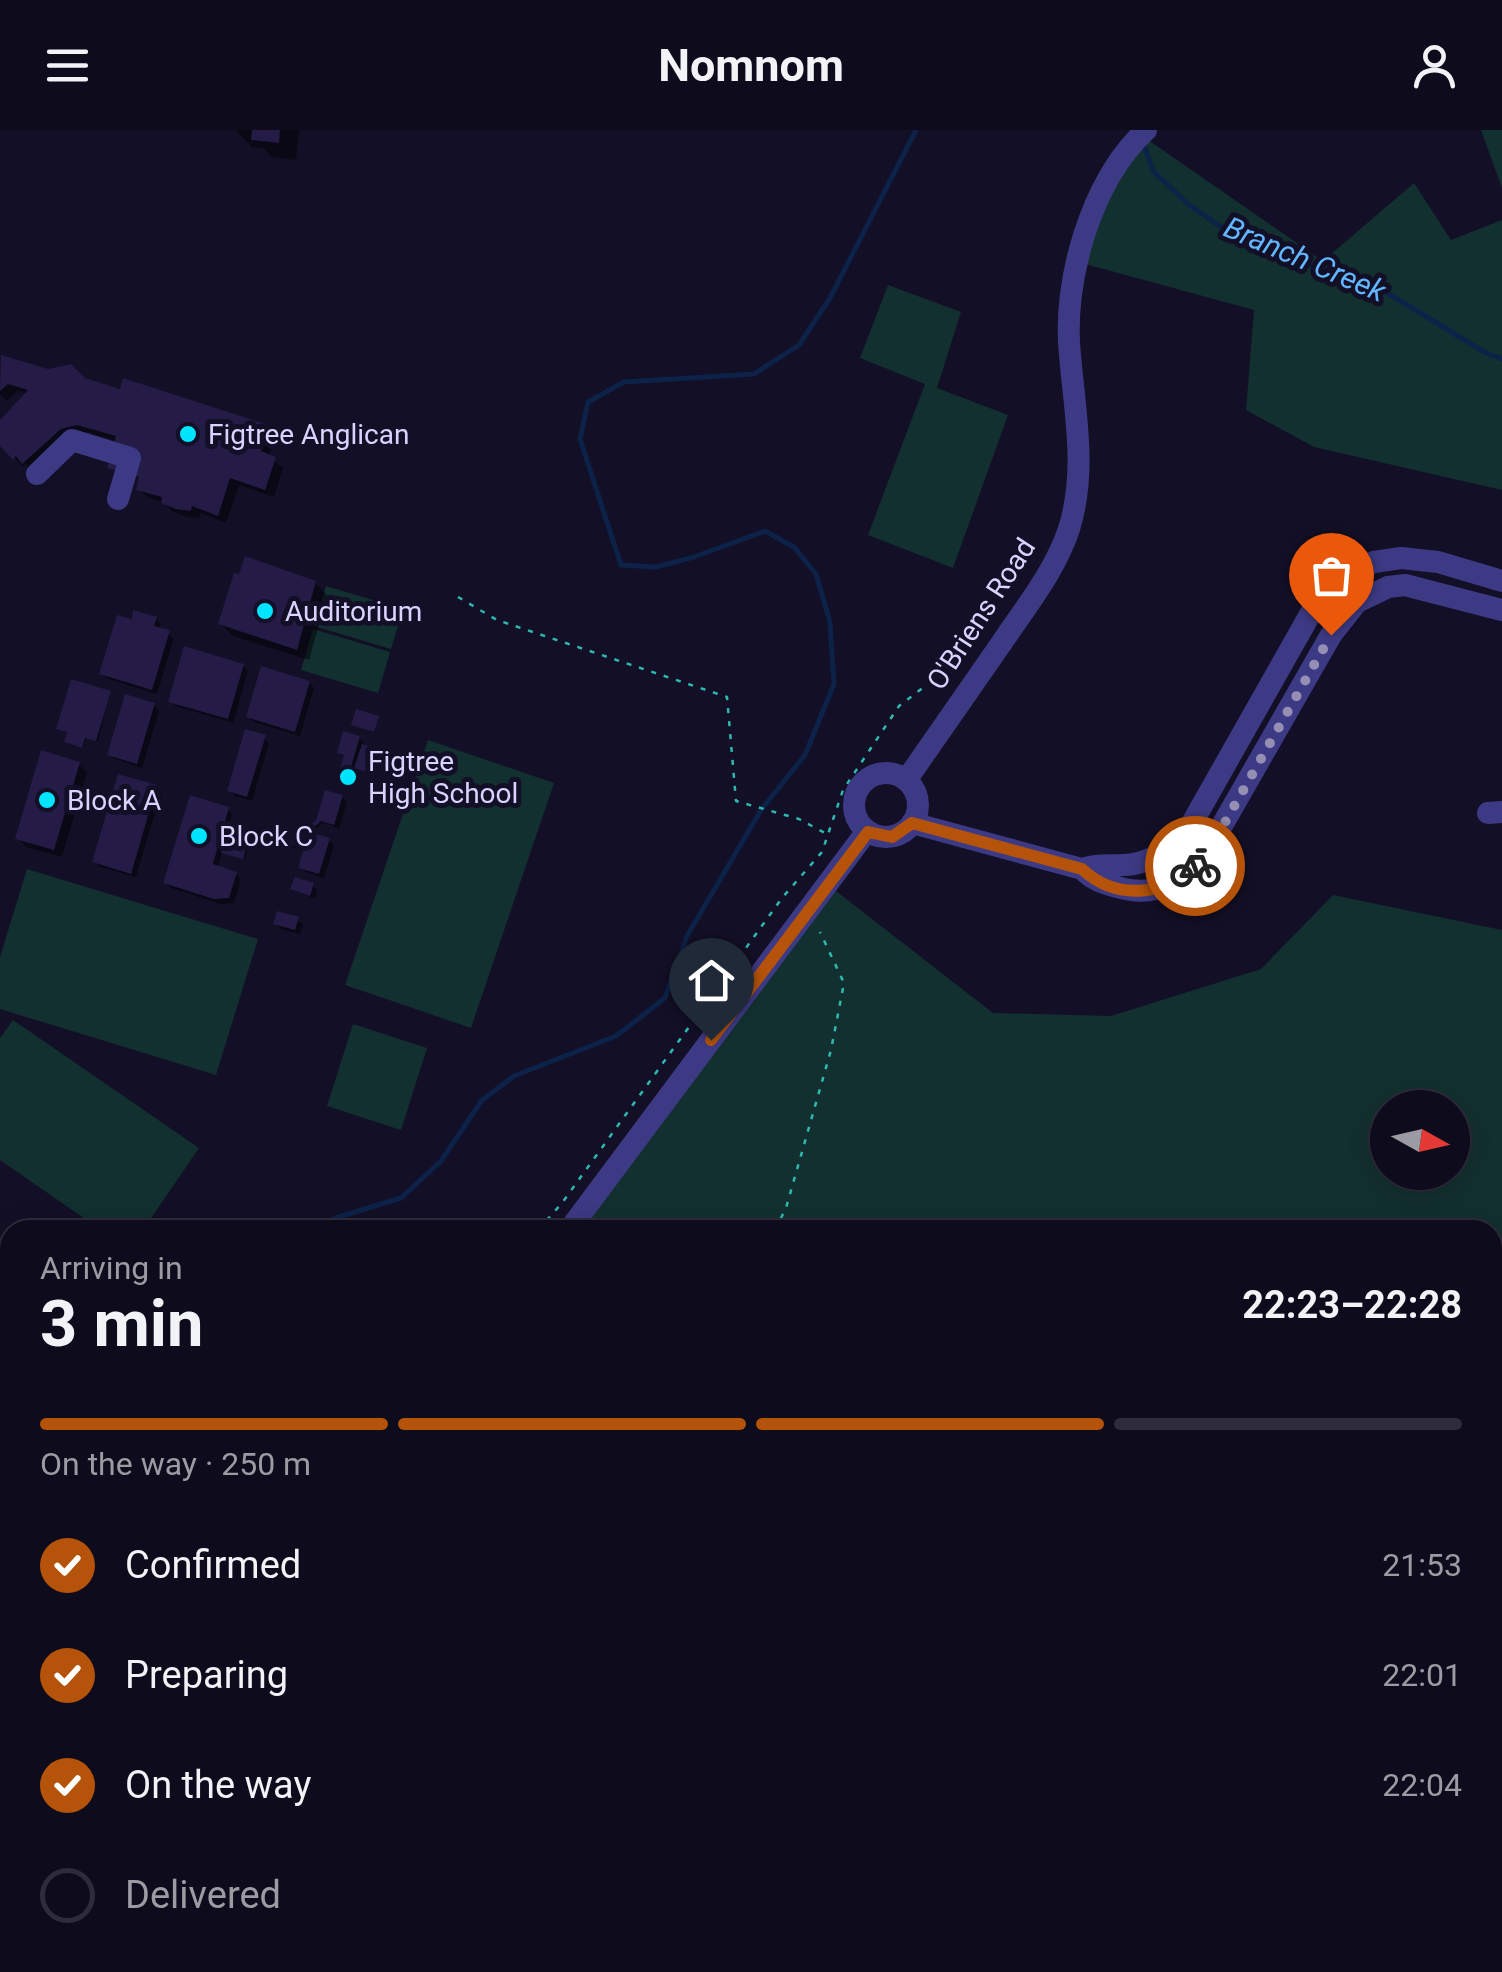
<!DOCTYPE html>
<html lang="en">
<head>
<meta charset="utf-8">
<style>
	body { margin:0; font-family:Roboto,sans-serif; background:#171425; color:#f1f3f6; height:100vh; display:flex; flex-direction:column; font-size:38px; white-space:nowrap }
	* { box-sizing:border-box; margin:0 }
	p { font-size:32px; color:#9b9ba3 }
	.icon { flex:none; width:55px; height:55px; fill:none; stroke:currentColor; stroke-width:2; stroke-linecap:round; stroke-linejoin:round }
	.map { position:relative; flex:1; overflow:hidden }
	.details { position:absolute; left:0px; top:1090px; width:1502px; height:752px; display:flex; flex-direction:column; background:#0e0b1c; border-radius:30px 30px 0 0; box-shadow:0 5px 25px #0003,0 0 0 2px #2e2b3b }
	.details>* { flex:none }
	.needle { width:65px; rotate:98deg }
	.tools { position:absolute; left:1370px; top:960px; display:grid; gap:20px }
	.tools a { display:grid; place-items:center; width:100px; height:100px; border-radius:50%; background:#0e0b1c; box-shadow:0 5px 25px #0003,0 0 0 2px #2e2b3b; font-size:50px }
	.pin { position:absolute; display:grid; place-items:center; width:85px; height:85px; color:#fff; margin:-102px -42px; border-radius:50% 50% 50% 0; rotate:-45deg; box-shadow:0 0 10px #0007 }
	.pin .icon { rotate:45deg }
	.courier { position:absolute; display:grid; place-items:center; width:100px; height:100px; margin:-50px; border:8px solid #b45309; border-radius:50%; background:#fff; color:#222; box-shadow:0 2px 12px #0007 }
	.overview em { font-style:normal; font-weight:700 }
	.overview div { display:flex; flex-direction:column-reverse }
	.overview { display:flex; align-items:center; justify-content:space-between; height:170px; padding:0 40px }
	h1 { font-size:65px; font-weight:700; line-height:75px }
	.bar { display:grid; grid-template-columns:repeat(4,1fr); gap:15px 10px; align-content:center; height:120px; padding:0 40px }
	.bar i { height:12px; border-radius:8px; background:#2e2b3b }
	.bar .on { background:#b45309 }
	.bar p { grid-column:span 4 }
	ol { padding:0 40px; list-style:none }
	li { display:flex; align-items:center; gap:30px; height:110px }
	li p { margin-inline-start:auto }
	li .icon { padding:10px; border-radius:50%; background:#b45309; color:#fff; stroke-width:4 }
	li:last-child { color:#9b9ba3 }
	li i { width:55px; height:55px; border:5px solid #2e2b3b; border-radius:50% }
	header { display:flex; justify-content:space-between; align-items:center; height:130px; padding:0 40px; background:#0e0b1c; font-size:45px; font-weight:700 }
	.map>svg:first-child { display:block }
	.green { fill:#12302f; fill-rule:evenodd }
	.shadow { fill:#0007 }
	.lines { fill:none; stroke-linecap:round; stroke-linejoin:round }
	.stream { stroke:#0c2248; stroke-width:5 }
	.building { fill:#241b47 }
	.path { stroke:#2fb8b0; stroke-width:2.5; stroke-dasharray:5 8; stroke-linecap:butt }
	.minor { stroke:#3d3a85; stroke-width:22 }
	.major { stroke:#c25bff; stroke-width:25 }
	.done { stroke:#948fb3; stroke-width:10; stroke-dasharray:0 18 }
	.route { stroke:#b45309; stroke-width:12 }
	.poi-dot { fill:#00e5ff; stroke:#130f26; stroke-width:4 }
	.labels { text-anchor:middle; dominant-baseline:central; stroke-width:10; stroke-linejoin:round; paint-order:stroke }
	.poi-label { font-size:28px; fill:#d9d4ff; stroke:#130f26; text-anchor:start }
	.street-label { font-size:28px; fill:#d9d4ff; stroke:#130f26 }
	.water-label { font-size:30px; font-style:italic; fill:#62b6ff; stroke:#130f26 }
</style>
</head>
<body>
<header><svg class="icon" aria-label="menu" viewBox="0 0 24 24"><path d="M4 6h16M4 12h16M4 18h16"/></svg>Nomnom<svg class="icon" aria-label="person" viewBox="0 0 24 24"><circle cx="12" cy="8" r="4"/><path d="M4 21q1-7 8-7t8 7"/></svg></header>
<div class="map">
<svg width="1502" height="1842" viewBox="0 0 1502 1842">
	<rect width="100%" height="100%" fill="#130f26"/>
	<!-- green -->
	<path class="green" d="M1481,0H1502V58Z
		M1141,5L1323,131L1414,53L1451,110L1502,90V360L1314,317L1246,280L1254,180L1078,132Z
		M888,155L961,182L937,258L1008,285L953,438L868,405L925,254L860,228Z
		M326,456L403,479L391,519L314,496Z
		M313,499L390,522L378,563L301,540Z
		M428,610L554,653L471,898L345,855Z
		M27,739L258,809L216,945L0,879V827Z
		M827,754L993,883L1111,886L1261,839L1333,765L1502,800V1134L1493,1132L1492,1100H569ZM1388,978H1452V1042H1388Z
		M13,890L199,1018L143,1100H101L0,1030V908Z
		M353,894L427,918L401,1000L327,976Z
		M0,1756H10V1832L101,1833L113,1842H0Z"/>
	<!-- shadow -->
	<path class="shadow" d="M235,0H299L296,30L272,27L263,18L252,17Z
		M2,228L267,297L275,306L269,327L283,338L274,367L239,355L226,393L200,383L199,388L187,387L172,381L163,372L148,368L139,359L142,348L112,339L117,311L87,302L69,307L32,340L26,334L23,337L0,312V293L28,264L17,261L7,271L0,264Z
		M315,453L327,465L309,530L233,506L221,494Z
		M156,489L161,494L159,500L174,508L157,564L108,549L102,544Z
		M243,536L248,541L233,593L176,576L170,571Z
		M309,553L314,558L300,606L254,592L249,587Z
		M110,563L98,611L86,608L83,618L68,614L69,603L59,599Z
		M154,575L159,581L142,638L115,629L109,624Z
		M264,608L269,613L252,671L235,666L230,660Z
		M359,608L364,613L363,617L382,624L376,644L357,638L352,655L340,648L346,628L339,622Z
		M78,634L87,642L62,727L26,717L18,708Z
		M155,657L161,663L136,747L100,737L95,732Z
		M342,667L347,672L339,699L323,692L293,719L290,715Z
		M227,679L232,684L229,697L251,705L245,729L222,721L218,738L235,744L241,749L234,773L221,774L171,758L166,753Z
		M328,710L334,716L324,748L306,742L301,737Z
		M312,755L317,760L315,769L293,759Z
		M297,789L303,795L300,804L281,799L276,793Z"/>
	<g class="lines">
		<!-- stream -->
		<path class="stream" d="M1143,12L1153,41L1188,74L1230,103L1300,132L1371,153L1486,223L1502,229
			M320,1100L335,1088L401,1068L441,1031L482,970L514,946L616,906L665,868L687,806L761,680L805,625L834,554L830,492L816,444L794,417L765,401L694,427L656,437L621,435L580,309L588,272L624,252L754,244L799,215L830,168L916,0
			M0,1376H10"/>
	</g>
	<!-- building -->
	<path class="building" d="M252,0H280L279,13L251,10Z
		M1,225L48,239L71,234L85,248L120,259L123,248L268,295L261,321L276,327L265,360L230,348L218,386L192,376L191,381L176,379L161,373L162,367L136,360L139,347L107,338L116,306L77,295L61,299L22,334L16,326L13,330L0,316V290L28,260L8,254L0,261Z
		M245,426L316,451L297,520L218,494L234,443L239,444Z
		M133,480L157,487L154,496L170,500L152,560L99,544L117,485L132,489Z
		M184,516L244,534L228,589L168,572Z
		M261,536L310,551L295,602L246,587Z
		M71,549L111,561L96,611L85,608L82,618L64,612L67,602L56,599Z
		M125,564L155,573L137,634L107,625Z
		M356,579L379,586L374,602L351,595Z
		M245,599L266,605L247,667L227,661Z
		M343,601L360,606L347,651L337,648L344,625L337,623Z
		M362,614L382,620L374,644L354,638Z
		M41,620L80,632L54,720L15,709Z
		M118,644L157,655L131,744L92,732Z
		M325,660L343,665L334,695L321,691L290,719L286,715L316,690Z
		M190,665L229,677L213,734L237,742L229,768L214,769L163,753Z
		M229,694L251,701L243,729L221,723Z
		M309,702L330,708L319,744L298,738Z
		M295,747L314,753L310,766L290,759Z
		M277,781L299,787L295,800L273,794Z
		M191,1832H223L220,1842H200Z"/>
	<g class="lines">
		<!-- path -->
		<path class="path" d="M458,467L497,490L727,567L736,671L799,689L825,703
			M538,1100L562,1073L782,768L822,722L843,660L899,576L933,550L955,540L963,532
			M775,1100L786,1078L831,920L844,853L820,802"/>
		<!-- minor -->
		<path class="minor" d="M37,344L72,310L130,328L118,369
			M854 675a32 32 0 1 1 64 0a32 32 0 1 1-64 0Z
			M907,649C939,603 971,557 1003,511C1027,475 1055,441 1069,399C1087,341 1075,284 1070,225C1062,152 1091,51 1146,0
			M1488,683L1502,682
			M912,693L1082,739C1093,750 1102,753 1117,757C1158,769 1183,751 1208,720L1331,505L1357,472L1388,457L1405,455L1502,480
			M1082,739C1097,734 1107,736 1123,735C1149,735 1170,719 1187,702L1312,481L1345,446L1374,432L1401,428L1438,432L1502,451
			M569,1100L867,701
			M1492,1383H1502
			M0,1506L10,1500
			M1492,1772L1502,1806
			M483,1832L506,1842
			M389,1842L395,1832"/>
		<!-- major -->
		<path class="major" d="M0,1245L10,1256
			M0,1280L10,1293
			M331,1832L342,1842
			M356,1832L367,1842"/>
	</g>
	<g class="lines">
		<!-- done -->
		<path class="done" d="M1195,736L1223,696L1331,505"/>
		<!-- route -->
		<path class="route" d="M711,910L868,702L892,707L912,693L1082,739C1115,770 1163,767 1195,736"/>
	</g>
	<!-- markers -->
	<g class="poi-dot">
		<circle cx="188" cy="304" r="10"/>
		<circle cx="265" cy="481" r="10"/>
		<circle cx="348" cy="647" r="10"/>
		<circle cx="47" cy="670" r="10"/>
		<circle cx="199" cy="706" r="10"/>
	</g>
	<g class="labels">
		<!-- poi labels -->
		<g class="poi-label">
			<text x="208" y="304">Figtree Anglican</text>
			<text x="285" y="481">Auditorium</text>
			<text x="368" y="631">Figtree<tspan x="368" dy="32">High School</tspan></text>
			<text x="67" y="670">Block A</text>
			<text x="219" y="706">Block C</text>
		</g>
		<!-- street labels -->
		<g class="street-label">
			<text transform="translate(981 484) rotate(-57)">O'Briens Road</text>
		</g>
		<!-- water labels -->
		<g class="water-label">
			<text transform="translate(1305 129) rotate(23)">Branch Creek</text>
		</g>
	</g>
</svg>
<div class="tools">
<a><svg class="needle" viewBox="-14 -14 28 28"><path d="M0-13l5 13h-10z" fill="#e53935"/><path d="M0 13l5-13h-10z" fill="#9b9ba3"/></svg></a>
</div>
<div class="pin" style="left:1331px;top:505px;background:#ea580c"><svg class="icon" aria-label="bag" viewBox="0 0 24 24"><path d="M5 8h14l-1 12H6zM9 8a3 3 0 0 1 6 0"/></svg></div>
<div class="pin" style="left:711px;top:910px;background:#1f2937"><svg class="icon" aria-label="home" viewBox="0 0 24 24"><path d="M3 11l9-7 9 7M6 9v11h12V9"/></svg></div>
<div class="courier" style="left:1195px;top:736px"><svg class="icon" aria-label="bike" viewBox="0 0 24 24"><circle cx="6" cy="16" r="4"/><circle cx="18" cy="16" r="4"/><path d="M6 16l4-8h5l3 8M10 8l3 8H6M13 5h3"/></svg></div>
<section class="details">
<div class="overview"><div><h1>3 min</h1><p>Arriving in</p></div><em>22:23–22:28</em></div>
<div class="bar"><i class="on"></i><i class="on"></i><i class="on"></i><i></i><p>On the way · 250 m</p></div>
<ol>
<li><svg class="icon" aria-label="check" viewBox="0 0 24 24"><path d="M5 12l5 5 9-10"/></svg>Confirmed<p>21:53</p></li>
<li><svg class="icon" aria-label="check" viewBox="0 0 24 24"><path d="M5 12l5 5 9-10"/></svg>Preparing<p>22:01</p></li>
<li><svg class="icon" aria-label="check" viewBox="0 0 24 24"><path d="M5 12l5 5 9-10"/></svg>On the way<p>22:04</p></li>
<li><i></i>Delivered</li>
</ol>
</section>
</div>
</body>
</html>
